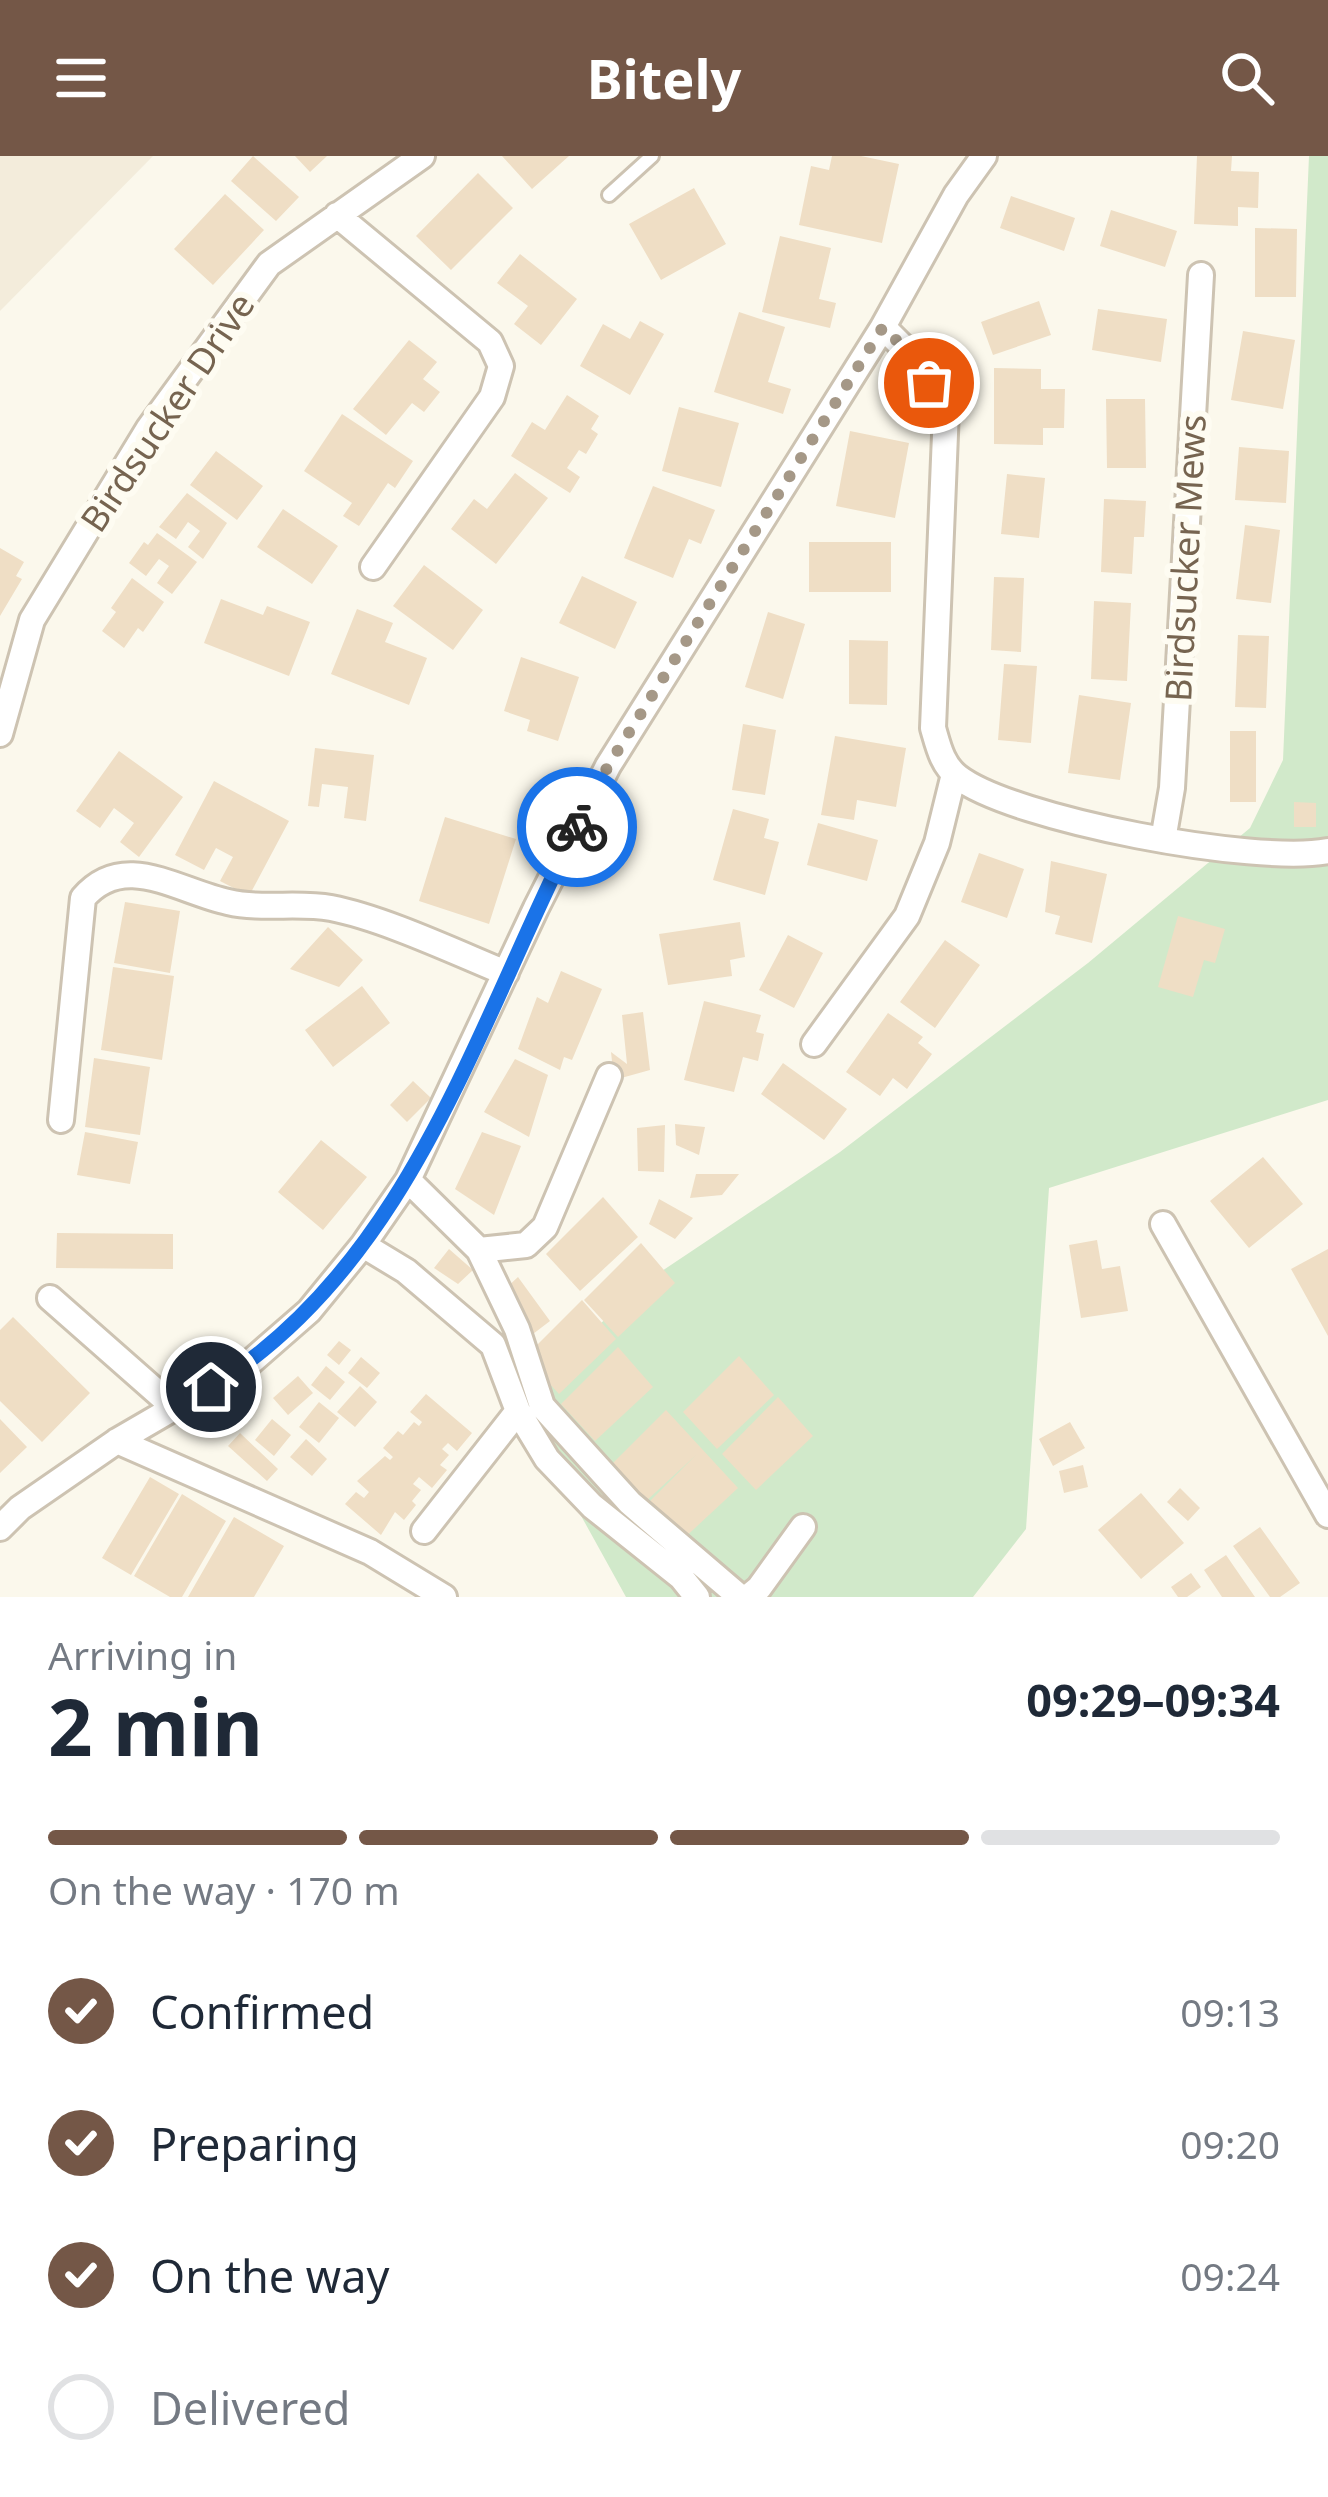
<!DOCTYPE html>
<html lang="en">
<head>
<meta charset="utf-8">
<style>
	body { margin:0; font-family:"Noto Sans",sans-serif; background:#f2f2f3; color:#1f2937; height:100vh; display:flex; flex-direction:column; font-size:45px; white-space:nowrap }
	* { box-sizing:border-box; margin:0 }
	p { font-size:39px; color:#747a83 }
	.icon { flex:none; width:66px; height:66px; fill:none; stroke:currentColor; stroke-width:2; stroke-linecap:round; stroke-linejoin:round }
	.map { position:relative; height:1441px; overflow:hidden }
	.sheet { display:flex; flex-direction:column; background:#fff; flex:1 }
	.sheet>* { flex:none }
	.pin { position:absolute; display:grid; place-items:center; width:102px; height:102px; color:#fff; margin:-51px; border:6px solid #fff; border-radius:50%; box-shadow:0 3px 12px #0007 }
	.courier { position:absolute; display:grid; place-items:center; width:120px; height:120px; margin:-60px; border:9px solid #1a73e8; border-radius:50%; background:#fff; color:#222; box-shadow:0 3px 15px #0007 }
	.summary em { font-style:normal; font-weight:700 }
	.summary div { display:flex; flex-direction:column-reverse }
	.summary { display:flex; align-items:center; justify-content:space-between; height:204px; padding:0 48px }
	h1 { font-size:78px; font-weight:700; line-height:90px }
	.bar { display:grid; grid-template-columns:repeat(4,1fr); gap:18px 12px; align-content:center; height:144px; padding:0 48px }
	.bar i { height:15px; border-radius:9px; background:#e0e1e3 }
	.bar .selected { background:#745747 }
	.bar p { grid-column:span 4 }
	ol { padding:0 48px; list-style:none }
	li { display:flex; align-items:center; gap:36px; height:132px }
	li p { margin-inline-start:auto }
	li .icon { padding:12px; border-radius:50%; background:#745747; color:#fff; stroke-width:4 }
	li:last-child { color:#747a83 }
	li i { width:66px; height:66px; border:6px solid #e0e1e3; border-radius:50% }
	header { display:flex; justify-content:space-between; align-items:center; height:156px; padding:0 48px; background:#745747; color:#fff; font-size:54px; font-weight:700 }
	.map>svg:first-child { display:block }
	.residential { fill:#f3ecdb }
	.green { fill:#d1e9ca }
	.building { fill:#efdec5 }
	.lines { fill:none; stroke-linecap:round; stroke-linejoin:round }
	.lane-casing { stroke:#cdc3b2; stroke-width:18 }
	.street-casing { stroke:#cdc3b2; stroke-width:30 }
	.lane { stroke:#fff; stroke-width:12 }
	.street { stroke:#fff; stroke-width:24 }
	.done { stroke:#a59887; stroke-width:12; stroke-dasharray:0 21.6 }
	.route { stroke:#1a73e8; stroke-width:15 }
	.labels { text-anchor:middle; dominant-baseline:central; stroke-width:12; stroke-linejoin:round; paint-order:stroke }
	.street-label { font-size:36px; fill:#766450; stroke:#fefcf2 }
</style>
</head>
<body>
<header><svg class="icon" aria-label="menu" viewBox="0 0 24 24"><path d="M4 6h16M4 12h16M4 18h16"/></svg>Bitely<svg class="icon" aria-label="search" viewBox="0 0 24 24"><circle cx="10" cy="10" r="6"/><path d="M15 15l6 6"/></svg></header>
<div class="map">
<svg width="1328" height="1441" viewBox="0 0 1328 1441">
	<rect width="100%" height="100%" fill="#fbf8ec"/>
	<!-- residential -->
	<path class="residential" d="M0,0H153L0,155Z"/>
	<!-- green -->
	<path class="green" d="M1309,0H1328V944L1049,1032L1026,1373L973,1441H626L517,1244L647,1125L840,996L1088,807L1250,672L1283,604Z"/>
	<!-- building -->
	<path class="building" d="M253,0L299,41L276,65L231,25Z
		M295,0H327L310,16Z
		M502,0H569L532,33Z
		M832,0H861L899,8L882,87L799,69L811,10L829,14Z
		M1197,0H1232L1231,15L1259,16L1258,52L1238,51V70L1194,68Z
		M478,17L513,52L451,114L416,80Z
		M694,32L726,88L661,124L629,68Z
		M225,38L264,74L213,129L174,93Z
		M1011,40L1075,62L1064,95L1000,72Z
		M1111,54L1177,75L1165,111L1100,90Z
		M1255,72L1297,73L1296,141H1255Z
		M780,80L831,92L819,143L836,147L830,172L762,156Z
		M520,98L577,143L541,189L514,168L528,150L497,127Z
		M1039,145L1051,179L993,199L981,166Z
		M1098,153L1167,163L1161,206L1092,194Z
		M739,156L785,171L768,226L791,233L783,258L714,236Z
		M640,165L664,178L630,239L580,210L603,168L630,183Z
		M1243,175L1295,184L1283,253L1231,244Z
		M409,184L437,206L423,223L440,236L424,256L412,247L386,279L353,253Z
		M994,212L1041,213V233H1065L1064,272H1043V289L994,288Z
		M567,239L599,260L591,273L598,278L586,298L579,294L567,312L580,321L570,337L511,300L532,266L545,274Z
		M1106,243H1145L1146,312H1107Z
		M679,251L739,267L721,331L662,315Z
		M342,258L413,305L395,332L388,327L359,370L343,360L352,347L304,315Z
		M850,275L909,287L895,362L836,350Z
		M1239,291L1289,295L1286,347L1235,344Z
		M216,295L263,330L237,364L190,329Z
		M515,317L548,342L496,408L451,373L474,343L487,353Z
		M1007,318L1045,322L1039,382L1001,378Z
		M653,330L715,354L701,388L689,383L673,422L624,402Z
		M187,337L227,367L203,403L188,391L200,375L188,366L176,383L159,371Z
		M1104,343L1146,345L1144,381H1134L1132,418L1101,416Z
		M283,353L338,390L312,428L257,391Z
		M1245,369L1280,374L1271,447L1236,443Z
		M157,377L197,406L172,438L157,427L169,410L159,403L146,420L129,407L144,386L148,389Z
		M809,386H891V436H809Z
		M0,392L24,406L16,420L22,423L0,460Z
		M424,409L483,454L453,494L393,450Z
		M582,420L637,446L615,493L559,467Z
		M994,421L1024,422L1021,496L991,494Z
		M132,422L164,446L143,476L138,472L124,492L102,475L116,456L111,452Z
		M221,443L263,459L267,450L310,466L289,520L204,487Z
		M1094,445L1131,447L1127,525L1091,523Z
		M357,453L393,467L385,486L427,502L409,549L331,518Z
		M768,456L805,468L783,543L745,531Z
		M1238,479L1269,480L1266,552L1235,551Z
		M849,484L888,485L887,549L849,548Z
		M521,501L579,521L558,585L527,575L530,564L504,555Z
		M1004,508L1037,510L1031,587L998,584Z
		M1079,539L1131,547L1120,624L1068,617Z
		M743,568L776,574L765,639L732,634Z
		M1230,575H1256V646H1230Z
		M835,580L906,592L896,651L857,644L854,664L821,659Z
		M315,592L374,599L366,665L344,662L348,631L322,628L319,651L308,650Z
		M119,595L183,641L139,701L120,686L134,667L114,652L100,672L76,655Z
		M214,625L289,665L249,740L220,725L233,701L216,692L204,714L175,699Z
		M1294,646L1316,647V671H1294Z
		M733,653L769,663L764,682L779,686L765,739L713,724Z
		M445,661L516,683L489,768L419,745Z
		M818,667L878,684L867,725L807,709Z
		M979,697L1024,713L1007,762L961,746Z
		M1051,705L1107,718L1092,787L1055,778L1060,760L1045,756Z
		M125,746L180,755L170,817L114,807Z
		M1178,760L1225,773L1215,807L1204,804L1193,841L1158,831Z
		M740,766L745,801L730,804L732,820L668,829L659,778Z
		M328,771L363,804L339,831L290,813Z
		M788,779L823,797L794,852L759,834Z
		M945,784L980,809L935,872L900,846Z
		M113,811L174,820L162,904L101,894Z
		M561,815L602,833L572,904L564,901L560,914L518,893L537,841L548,847Z
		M362,830L390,867L333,911L305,874Z
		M704,845L761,859L756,876L764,878L758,905L743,901L734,936L684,924Z
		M643,856L650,914L614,924L611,896L627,908L622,859Z
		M888,857L923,881L918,887L932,898L907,933L893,922L880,940L846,916Z
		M94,902L150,911L140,979L85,971Z
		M515,903L548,919L529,981L484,956Z
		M783,907L847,953L824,984L761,938Z
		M413,925L431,942L407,966L390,949Z
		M675,968L705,971L699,999L676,989Z
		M665,969L664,1016L638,1015L637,972Z
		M85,976L138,986L130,1028L77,1019Z
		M482,976L521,990L494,1059L455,1033Z
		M321,984L367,1021L323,1074L278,1036Z
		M1263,1001L1303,1048L1249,1092L1210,1045Z
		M696,1018H739L722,1039L690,1042Z
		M603,1041L638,1081L580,1135L546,1098Z
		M659,1043L693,1062L675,1083L649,1068Z
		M57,1077L173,1078V1113L56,1112Z
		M1097,1084L1102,1113L1120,1110L1128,1155L1081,1162L1069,1089Z
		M641,1087L675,1127L618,1181L584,1144Z
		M449,1093L473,1114L458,1128L434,1112Z
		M1328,1093V1180L1291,1113Z
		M518,1121L550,1165L533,1178L504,1134Z
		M582,1144L616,1183L559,1238L525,1201Z
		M13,1161L90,1237L42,1286L0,1245V1174Z
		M339,1185L351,1194L339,1209L327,1199Z
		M618,1191L653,1231L595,1285L561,1248Z
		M739,1200L774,1239L717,1293L683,1256Z
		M361,1201L380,1217L367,1232L348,1217Z
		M326,1210L345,1226L330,1244L311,1229Z
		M298,1220L313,1237L288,1259L273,1242Z
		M360,1230L377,1246L355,1271L337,1256Z
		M426,1238L472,1277L457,1295L448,1287L442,1293L449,1299L440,1309L447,1314L432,1332L419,1321L413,1328L421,1334L412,1345L416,1349L404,1364L395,1356L381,1379L345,1348L356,1336L364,1342L369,1336L357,1325L385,1300L390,1304L393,1301L383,1292L398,1275L403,1279L414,1266L419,1270L422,1266L410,1256Z
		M778,1241L813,1280L756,1334L722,1298Z
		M319,1246L339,1262L319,1287L299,1271Z
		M666,1254L738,1332L680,1386L646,1349L696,1299L644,1347L610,1310Z
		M0,1263L27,1291L0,1317Z
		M272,1263L291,1279L274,1300L255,1284Z
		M1070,1266L1085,1292L1053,1310L1039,1283Z
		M240,1277L278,1313L267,1325L228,1290Z
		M306,1283L327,1303L312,1320L290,1301Z
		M1083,1309L1088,1331L1064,1337L1059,1315Z
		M150,1321L179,1338L131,1419L102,1402Z
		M1180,1332L1200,1352L1188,1365L1167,1346Z
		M1141,1337L1184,1387L1141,1423L1098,1374Z
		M182,1338L226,1365L182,1441H170L134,1420Z
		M234,1361L284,1390L254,1441H188Z
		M1260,1371L1300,1427L1280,1441H1270L1233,1390Z
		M1226,1399L1255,1441H1222L1204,1414Z
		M1191,1417L1201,1431L1187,1441H1178L1171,1431Z"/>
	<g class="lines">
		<defs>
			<path id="lane" d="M609,39L652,0"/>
			<path id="street" d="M337,59L490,186L501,210L492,241L373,411
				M883,171L913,201L946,254L933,572C938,589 942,609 958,621C1014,664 1257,709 1328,695
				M0,578L32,464L149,272L269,108L422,0
				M1163,684L1172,632L1201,119
				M814,888L907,760L937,687L954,618
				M61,964L83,742C124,694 177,735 228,746C262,754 297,746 331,752C383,762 455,796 506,817
				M408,1024L479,1094L517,1173L542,1250L630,1347L740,1441
				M1163,1068L1328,1359
				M363,1089L406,1115L493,1189L518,1255L547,1303L592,1350L681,1421L697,1441
				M479,1094L526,1089L545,1071L609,920
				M50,1142L176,1253
				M117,1285L370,1396L444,1441
				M0,1372L20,1352L117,1285L246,1210L309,1155L363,1089L408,1024L536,752L608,610L883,171L956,39L984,0
				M424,1375L518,1255
				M748,1441L759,1432L803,1371"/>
		</defs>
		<!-- lane casing -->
		<use href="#lane" class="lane-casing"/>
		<!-- street casing -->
		<use href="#street" class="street-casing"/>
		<!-- lane -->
		<use href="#lane" class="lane"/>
		<!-- street -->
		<use href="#street" class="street"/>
	</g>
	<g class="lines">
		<!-- done -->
		<path class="done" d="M577,671L608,610L883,171L913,201L929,227"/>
		<!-- route -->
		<path class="route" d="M211,1231C410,1109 477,868 577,671"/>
	</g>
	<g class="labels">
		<!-- street labels -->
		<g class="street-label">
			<text transform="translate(167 256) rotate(-56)">Birdsucker Drive</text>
			<text transform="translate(1185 402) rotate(-87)">Birdsucker Mews</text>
		</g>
	</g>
</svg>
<div class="pin" style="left:929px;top:227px;background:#ea580c"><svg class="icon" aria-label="bag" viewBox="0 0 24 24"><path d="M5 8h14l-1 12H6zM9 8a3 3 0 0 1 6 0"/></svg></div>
<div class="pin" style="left:211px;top:1231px;background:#1f2937"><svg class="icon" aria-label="home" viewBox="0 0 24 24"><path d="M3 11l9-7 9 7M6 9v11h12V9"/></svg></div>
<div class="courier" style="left:577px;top:671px"><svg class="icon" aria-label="bike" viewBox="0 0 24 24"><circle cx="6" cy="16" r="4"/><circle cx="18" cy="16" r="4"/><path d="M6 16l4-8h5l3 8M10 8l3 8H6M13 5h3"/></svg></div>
</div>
<section class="sheet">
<div class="summary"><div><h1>2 min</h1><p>Arriving in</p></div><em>09:29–09:34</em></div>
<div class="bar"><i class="selected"></i><i class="selected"></i><i class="selected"></i><i></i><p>On the way · 170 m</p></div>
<ol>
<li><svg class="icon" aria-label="check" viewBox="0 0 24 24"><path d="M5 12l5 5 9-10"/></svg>Confirmed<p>09:13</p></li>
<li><svg class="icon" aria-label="check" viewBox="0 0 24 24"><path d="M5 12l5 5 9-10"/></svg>Preparing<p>09:20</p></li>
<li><svg class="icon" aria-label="check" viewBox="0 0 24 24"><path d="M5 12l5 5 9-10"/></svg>On the way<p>09:24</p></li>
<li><i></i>Delivered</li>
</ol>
</section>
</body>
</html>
